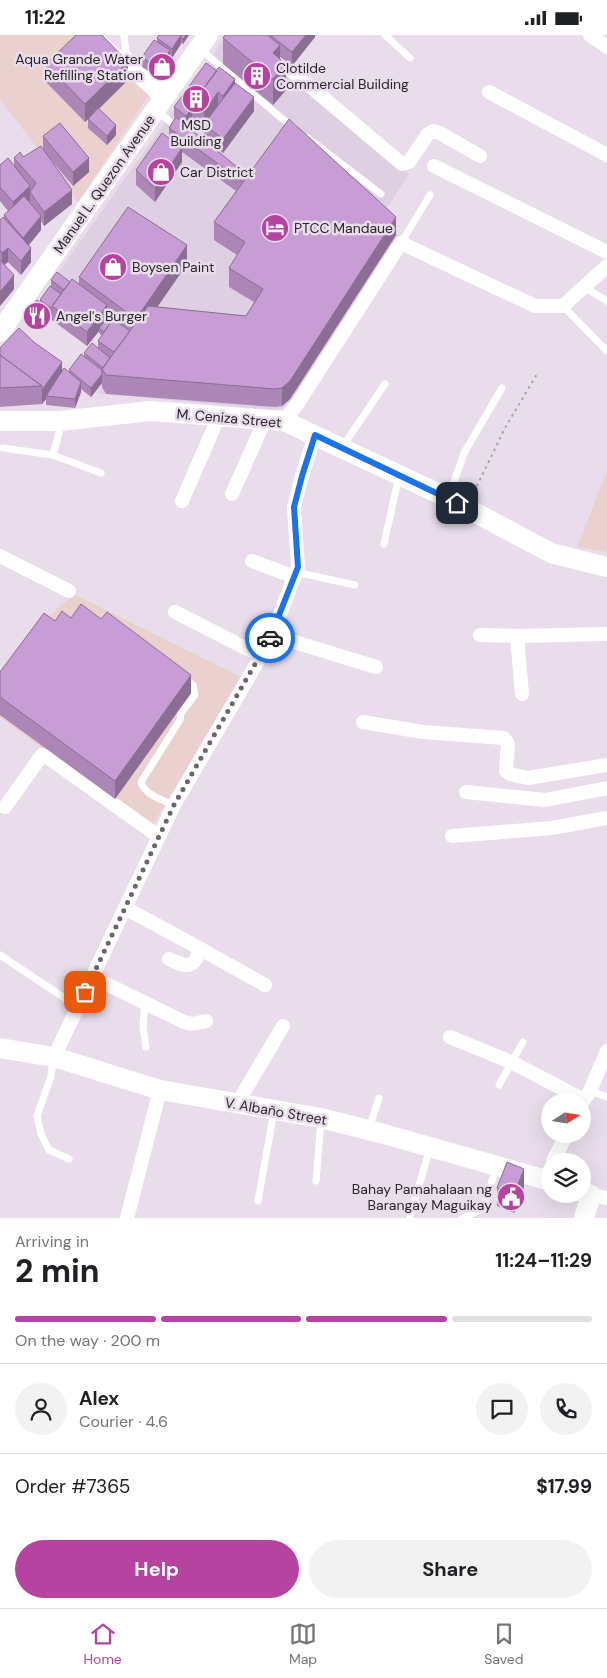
<!DOCTYPE html>
<html lang="en">
<head>
<meta charset="utf-8">
<style>
	body { margin:0; font-family:"DM Sans",sans-serif; background:#f2f2f2; color:#202124; height:100vh; display:flex; flex-direction:column; font-size:19px; white-space:nowrap }
	* { box-sizing:border-box; margin:0 }
	p { font-size:16px; color:#757577 }
	.icon { flex:none; width:28px; height:28px; fill:none; stroke:currentColor; stroke-width:2; stroke-linecap:round; stroke-linejoin:round }
	.map { position:relative; height:1183px; overflow:hidden }
	.details { display:flex; flex-direction:column; background:#fff; flex:1 }
	.details>* { flex:none }
	.needle { width:32px; rotate:78deg }
	.controls { position:absolute; left:541px; top:1058px; display:grid; gap:10px }
	.controls a { display:grid; place-items:center; width:50px; height:50px; border-radius:50%; background:#fff; box-shadow:0 5px 20px #0002; font-size:25px }
	.pin { position:absolute; display:grid; place-items:center; width:42px; height:42px; color:#fff; margin:-21px; border-radius:10px; box-shadow:0 2px 8px #0006 }
	.courier { position:absolute; display:grid; place-items:center; width:50px; height:50px; margin:-25px; border:4px solid #1a73e8; border-radius:50%; background:#fff; color:#222; box-shadow:0 1px 6px #0007 }
	.summary em { font-style:normal; font-weight:700 }
	.summary div { display:flex; flex-direction:column-reverse }
	.summary { display:flex; align-items:center; justify-content:space-between; height:85px; padding:0 15px }
	h1 { font-size:32px; font-weight:700; line-height:38px }
	.bar { display:grid; grid-template-columns:repeat(4,1fr); gap:8px 5px; align-content:center; height:60px; padding:0 15px }
	.bar i { height:6px; border-radius:4px; background:#e0e0e0 }
	.bar .on { background:#b5439f }
	.bar p { grid-column:span 4 }
	.line { display:flex; align-items:center; gap:12px; padding:0 15px; border-top:1px solid #e0e0e0 }
	.line div { flex:1 }
	.round { display:grid; place-items:center; flex:none; width:52px; height:52px; border-radius:26px; background:#f2f2f2 }
	.action { display:flex; gap:10px; margin-top:auto; padding:10px 15px }
	.action a { flex:1; height:58px; border-radius:30px; background:#b5439f; color:#fff; font-size:20px; font-weight:700; line-height:58px; text-align:center }
	.action a+a { background:#f2f2f2; color:#202124 }
	.status { display:flex; justify-content:space-between; align-items:center; height:35px; padding:0 25px; background:#fff; direction:ltr }
	.status svg { height:14px; fill:currentColor }
	.menu { display:flex; justify-content:space-around; align-items:center; height:70px; border-top:1px solid #e0e0e0; background:#fff; font-size:14px; color:#757577 }
	.menu a { display:grid; justify-items:center; gap:2px }
	.menu .on { color:#b5439f }
	.map>svg:first-child { display:block }
	.built { fill:#dfcfe3 }
	.industrial { fill:#ebd1cd }
	.lines { fill:none; stroke-linecap:round; stroke-linejoin:round }
	.path { stroke:#aaa1ad; stroke-width:2; stroke-dasharray:2.5 4; stroke-linecap:butt }
	.lane { stroke:#fff; stroke-width:7 }
	.street { stroke:#fff; stroke-width:14 }
	.secondary { stroke:#fff; stroke-width:20 }
	.wall { fill:#ac86b6 }
	.shaded-wall { fill:#8c6d94 }
	.building { fill:#c89cd4; stroke:#8c6d94 }
	.done { stroke:#6c656f; stroke-width:5; stroke-dasharray:0 9 }
	.route { stroke:#1a73e8; stroke-width:6 }
	.labels { text-anchor:middle; dominant-baseline:central; stroke-width:5; stroke-linejoin:round; paint-order:stroke }
	.poi-label { font-size:14px; fill:#29252b; stroke:#e9ddec; text-anchor:start }
	.street-label { font-size:14px; fill:#29252b; stroke:#e9ddec }
</style>
</head>
<body>
<div class="status"><b>11:22</b><svg viewBox="0 0 49 12"><path d="M0 12V9h3v3zM5 12V6h3v6zM10 12V3h3v9zM15 12V0h3v12zM26 1h20v11H26zM47 4h2v5h-2z"/></svg></div>
<div class="map">
<svg width="607" height="1183" viewBox="0 0 607 1183">
	<rect width="100%" height="100%" fill="#e9ddec"/>
	<!-- built -->
	<path class="built" d="M227,0H241L409,139L382,181L399,201L291,366L283,373L273,375L97,358L134,305L55,242Z"/>
	<!-- industrial -->
	<path class="industrial" d="M0,0H101L155,51L78,167L0,64Z
		M607,436V517L577,512Z
		M74,559L241,642L151,793L0,682V643L35,594Z"/>
	<g class="lines">
		<!-- path -->
		<path class="path" d="M474,457L505,393L537,339"/>
		<!-- lane -->
		<path class="lane" d="M124,0L126,18L157,47L170,53
			M385,0L410,23
			M200,14L280,82L294,92
			M156,75L179,94
			M308,103L381,159
			M401,208L430,160
			M584,252L607,266
			M563,271L607,316
			M60,389L59,398L53,420L101,438
			M343,411L385,349
			M3,413L53,420
			M449,461L464,418L502,353
			M384,509L399,441
			M296,537L355,550
			M174,770C162,765 145,760 141,747L180,685L181,678L195,660L193,650L184,644
			M0,920L78,972
			M145,967L143,992L146,1012
			M53,1024L51,1041L37,1081L41,1099L49,1115L69,1124
			M499,1050L523,1007
			M590,1056L607,1062
			M369,1094L379,1063
			M316,1146L321,1086
			M258,1166L274,1076
			M410,1181L430,1113
			M462,1183L482,1174L497,1132"/>
		<!-- street -->
		<path class="street" d="M94,0L163,64
			M249,0L402,129L409,127L428,99L433,96L440,98L480,121
			M590,0L607,12
			M489,57L607,120
			M434,131L607,217
			M284,386L298,368L401,208L535,271H563L607,231
			M232,459L265,385
			M182,466L219,381
			M0,521L69,556
			M252,526L295,542
			M175,577L261,621
			M272,600L376,632
			M480,600L517,601L607,599
			M517,601L522,659
			M363,687L423,697L504,703L508,709L506,736L510,739L528,743L607,730
			M466,757L545,765L607,753
			M5,772L42,720L46,721L158,801
			M452,801L552,793L607,783
			M125,873L188,907L265,950
			M169,924C186,932 194,935 200,914
			M92,942L184,987L192,989L206,986
			M450,1002L511,1027L584,1065
			M54,1022L174,770L261,621L272,600L298,532L294,472L302,441L315,400
			M582,1068L590,1056L607,1016
			M237,1069L283,991
			M553,1126L567,1099
			M591,1160L607,1163
			M127,1183L160,1055"/>
		<!-- secondary -->
		<path class="secondary" d="M0,297L208,0
			M0,386H60L150,376L284,386L448,463L551,518L607,532
			M0,1013L54,1022L160,1055L321,1083L384,1099L550,1146
			M582,1157L591,1160L584,1183"/>
	</g>
	<!-- wall -->
	<path class="wall" d="M159,0H189L183,9L181,8L172,23L170,22V25L159,43L142,32V22L157,6V3Z
		M225,0H315V2L292,31L280,22L286,55L273,70L223,29V3Z
		M46,29L128,45L99,74L116,100L107,110L88,93V84L85,87L46,47Z
		M235,48L254,76L223,118L204,104V91L192,82L186,91L248,141L396,200L290,364L282,371L275,372L106,359L102,352V348L91,362L81,354V357L75,373L46,370V364L42,369L0,372V313L62,336L69,338V335L84,321V318L98,313V306L102,301L99,298V296L87,311L52,285V280L51,282L50,281V284L42,295L29,285V275L40,267V265L51,251V245L70,247L79,248V242L187,229L157,272L246,281L254,267L229,252V233L237,220L214,205V187L236,156L182,117V127L155,167L136,150V135L169,103V93L175,83L174,82V72Z
		M43,101L89,137L73,151L47,120L72,169L44,191L41,186V195L29,210L31,227L21,240L8,227L4,230L14,254L0,271V185L4,184V180L8,176L0,166V130L14,131V123L23,122L43,115Z
		M71,583L191,658L115,764L0,680V637Z
		M524,1152L514,1178L497,1171V1153Z"/>
	<!-- shaded-wall -->
	<path class="shaded-wall" d="M181,0V9L172,23V14Z
		M186,0H189L183,9V4Z
		M306,0H315V2L292,31V17Z
		M280,10V36L286,29V55L273,70V18Z
		M170,15V25L159,43V34Z
		M128,27V45L85,87V69Z
		M235,44V58L223,75V61Z
		M218,57V71L204,91V77Z
		M254,62V76L223,118V104Z
		M192,73V82L186,91V81Z
		M116,90V100L107,110V101Z
		M182,113V127L155,167V153Z
		M89,123V137L73,151V137Z
		M30,151V165L13,181V167Z
		M72,155V169L44,191V177Z
		M41,181V195L23,217V203Z
		M396,182V200L290,364L282,371V353Z
		M187,210V229L136,303V284Z
		M8,213V227L2,232V218Z
		M31,213V227L21,240V226Z
		M14,240V254L0,271V257Z
		M107,270V284L99,293V296L87,311V297Z
		M50,275V284L42,295V285Z
		M62,327V341L46,361V364L42,369V355Z
		M102,339V348L91,362V353Z
		M81,347V357L75,373V364Z
		M191,640V658L115,764V746Z
		M524,1134V1152L514,1178V1159Z"/>
	<!-- building -->
	<path class="building" d="M76,0H102L128,27L85,69L46,29Z
		M159,0H181L172,14L157,3Z
		M181,0H186L183,4L181,3Z
		M225,0H267L280,10L273,18L286,29L273,44L223,3Z
		M270,0H306L292,17Z
		M154,5L170,15L159,34L142,22Z
		M206,28L217,36L192,69V73L186,81L174,72Z
		M219,32L235,44L223,61L218,57L204,77L192,69Z
		M235,48L254,62L223,104L204,89Z
		M98,73L116,90L107,101L88,84Z
		M176,82L248,141L243,147L169,93Z
		M289,84L396,182L290,346L282,353L275,354L106,340L102,334L148,271L246,281L263,254L229,233L245,207L214,187Z
		M60,88L89,123L73,137L43,101Z
		M162,98L182,113L155,153L136,135Z
		M41,111L72,155L44,177L30,157L36,148L14,123L20,117L23,122Z
		M8,123L30,151L13,167L0,152V130Z
		M24,161L41,181L23,203L4,180Z
		M128,172L187,210L136,284L79,242Z
		M3,182L31,213L21,226L8,213L2,218L0,215V185Z
		M0,225L14,240L0,257Z
		M57,237L70,247L64,255L51,245Z
		M72,244L107,270L87,297L52,271Z
		M50,251L61,259L51,273L40,265Z
		M37,265L50,275L42,285L29,275Z
		M109,281L113,284L104,297L99,293Z
		M113,284L130,296L114,317L98,306Z
		M19,293L35,308L62,327L42,355V351L0,320V313Z
		M92,308L110,323L103,333L84,318Z
		M81,319L102,335V339L91,353L69,335Z
		M0,320L42,351L0,353Z
		M64,333L81,347L75,364L46,361Z
		M81,569L101,584L107,577L191,640L115,746L0,662V637L44,578L55,586L62,576L71,583Z
		M507,1127L524,1134L514,1159L497,1153Z"/>
	<g class="lines">
		<!-- done -->
		<path class="done" d="M85,957L174,770L270,603"/>
		<!-- route -->
		<path class="route" d="M270,603L298,532L294,472L302,441L315,400L457,468"/>
	</g>
	<!-- icons -->
	<defs>
		<symbol id="shop-disc" viewBox="-11 -11 22 22"><circle r="9.5" fill="#b5439f" stroke="#e9ddec"/><path d="M-5-2.5h2.3a2.7 3.5 0 0 1 5.4 0H5L5.5 6h-11ZM-1.5-2.5h3a1.5 2.3 0 0 0-3 0Z" fill="#fff"/></symbol>
		<symbol id="building-disc" viewBox="-11 -11 22 22"><circle r="9.5" fill="#b5439f" stroke="#e9ddec"/><path d="M-4-6H4V6H1V3H-1V6H-4ZM-2.5-4.3h1.7v1.8h-1.7ZM.8-4.3h1.7v1.8H.8ZM-2.5-1h1.7V.8h-1.7ZM.8-1h1.7V.8H.8Z" fill="#fff"/></symbol>
		<symbol id="hotel-disc" viewBox="-11 -11 22 22"><circle r="9.5" fill="#b5439f" stroke="#e9ddec"/><path d="M-6-4.5h1.5V1H6V5H4.5V3h-9V5H-6ZM-4 0a1.8 1.8 0 1 1 3.6 0ZM.5 0V-2.5h3Q6-2.5 6 0Z" fill="#fff"/></symbol>
		<symbol id="restaurant-disc" viewBox="-11 -11 22 22"><circle r="9.5" fill="#b5439f" stroke="#e9ddec"/><path d="M-5-6h1v4h1v-4h1v4h1v-4h1v5L-1.5 .5V6h-2V.5L-5-1ZM5-6V6H3V1.5H1.5Q1.5-4 5-6Z" fill="#fff"/></symbol>
		<symbol id="civic-disc" viewBox="-11 -11 22 22"><circle r="9.5" fill="#b5439f" stroke="#e9ddec"/><path d="M-.6-6.5H3V-4.5H.6V-3L4-1V1h2V6H-6V1h2V-1L-.6-3ZM-1.2 2.5V6h2.4V2.5Z" fill="#fff"/></symbol>
	</defs>
	<g fill-rule="evenodd">
		<use href="#shop-disc" x="146" y="16" width="32" height="32"/>
		<use href="#building-disc" x="241" y="25" width="32" height="32"/>
		<use href="#building-disc" x="180" y="48" width="32" height="32"/>
		<use href="#shop-disc" x="145" y="121" width="32" height="32"/>
		<use href="#hotel-disc" x="259" y="177" width="32" height="32"/>
		<use href="#shop-disc" x="97" y="216" width="32" height="32"/>
		<use href="#restaurant-disc" x="21" y="265" width="32" height="32"/>
		<use href="#civic-disc" x="495" y="1146" width="32" height="32"/>
	</g>
	<g class="labels">
		<!-- poi labels -->
		<g class="poi-label">
			<text x="143" y="24" text-anchor="end">Aqua Grande Water<tspan x="143" dy="16">Refilling Station</tspan></text>
			<text x="276" y="33">Clotilde<tspan x="276" dy="16">Commercial Building</tspan></text>
			<text x="196" y="90" text-anchor="middle">MSD<tspan x="196" dy="16">Building</tspan></text>
			<text x="180" y="137">Car District</text>
			<text x="294" y="193">PTCC Mandaue</text>
			<text x="132" y="232">Boysen Paint</text>
			<text x="56" y="281">Angel's Burger</text>
			<text x="492" y="1154" text-anchor="end">Bahay Pamahalaan ng<tspan x="492" dy="16">Barangay Maguikay</tspan></text>
		</g>
		<!-- street labels -->
		<g class="street-label">
			<text transform="translate(104 149) rotate(-55)">Manuel L. Quezon Avenue</text>
			<text transform="translate(229 383) rotate(5)">M. Ceniza Street</text>
			<text transform="translate(276 1076) rotate(10)">V. Albaño Street</text>
		</g>
	</g>
</svg>
<div class="controls">
<a><svg class="needle" viewBox="-14 -14 28 28"><path d="M0-13l5 13h-10z" fill="#e53935"/><path d="M0 13l5-13h-10z" fill="#757577"/></svg></a>
<a><svg class="icon" aria-label="layers" viewBox="0 0 24 24"><path d="M12 4l9 5-9 5-9-5zM3 14l9 5 9-5"/></svg></a>
</div>
<div class="pin" style="left:85px;top:957px;background:#ea580c"><svg class="icon" aria-label="bag" viewBox="0 0 24 24"><path d="M5 8h14l-1 12H6zM9 8a3 3 0 0 1 6 0"/></svg></div>
<div class="pin" style="left:457px;top:468px;background:#1f2937"><svg class="icon" aria-label="home" viewBox="0 0 24 24"><path d="M3 11l9-7 9 7M6 9v11h12V9"/></svg></div>
<div class="courier" style="left:270px;top:603px"><svg class="icon" aria-label="car" viewBox="0 0 24 24"><path d="M5 17H2v-5l4-1 3-4h7l3 4 3 1v5h-3M9 17h6M6 11h13"/><circle cx="7" cy="17" r="2"/><circle cx="17" cy="17" r="2"/></svg></div>
</div>
<section class="details">
<div class="summary"><div><h1>2 min</h1><p>Arriving in</p></div><em>11:24–11:29</em></div>
<div class="bar"><i class="on"></i><i class="on"></i><i class="on"></i><i></i><p>On the way · 200 m</p></div>
<div class="line" style="height:90px"><a class="round"><svg class="icon" aria-label="person" viewBox="0 0 24 24"><circle cx="12" cy="8" r="4"/><path d="M4 21q1-7 8-7t8 7"/></svg></a><div><b>Alex</b><p>Courier · 4.6</p></div><a class="round"><svg class="icon" aria-label="chat" viewBox="0 0 24 24"><path d="M4 5h16v11H9l-5 4z"/></svg></a><a class="round"><svg class="icon" aria-label="phone" viewBox="0 0 24 24"><path d="M5 4h4l2 5-3 2q2 4 5 5l2-3 5 2v4C11 20 4 13 5 4z"/></svg></a></div>
<div class="line" style="height:65px"><div>Order #7365</div><b>$17.99</b></div>
<div class="action"><a>Help</a><a>Share</a></div>
</section>
<nav class="menu">
<a class="on"><svg class="icon" aria-label="home" viewBox="0 0 24 24"><path d="M3 11l9-7 9 7M6 9v11h12V9"/></svg>Home</a>
<a><svg class="icon" aria-label="map" viewBox="0 0 24 24"><path d="M3 6l6-2 6 2 6-2v14l-6 2-6-2-6 2zM9 4v14M15 6v14"/></svg>Map</a>
<a><svg class="icon" aria-label="saved" viewBox="0 0 24 24"><path d="M7 4h10v16l-5-4-5 4z"/></svg>Saved</a>
</nav>
</body>
</html>
